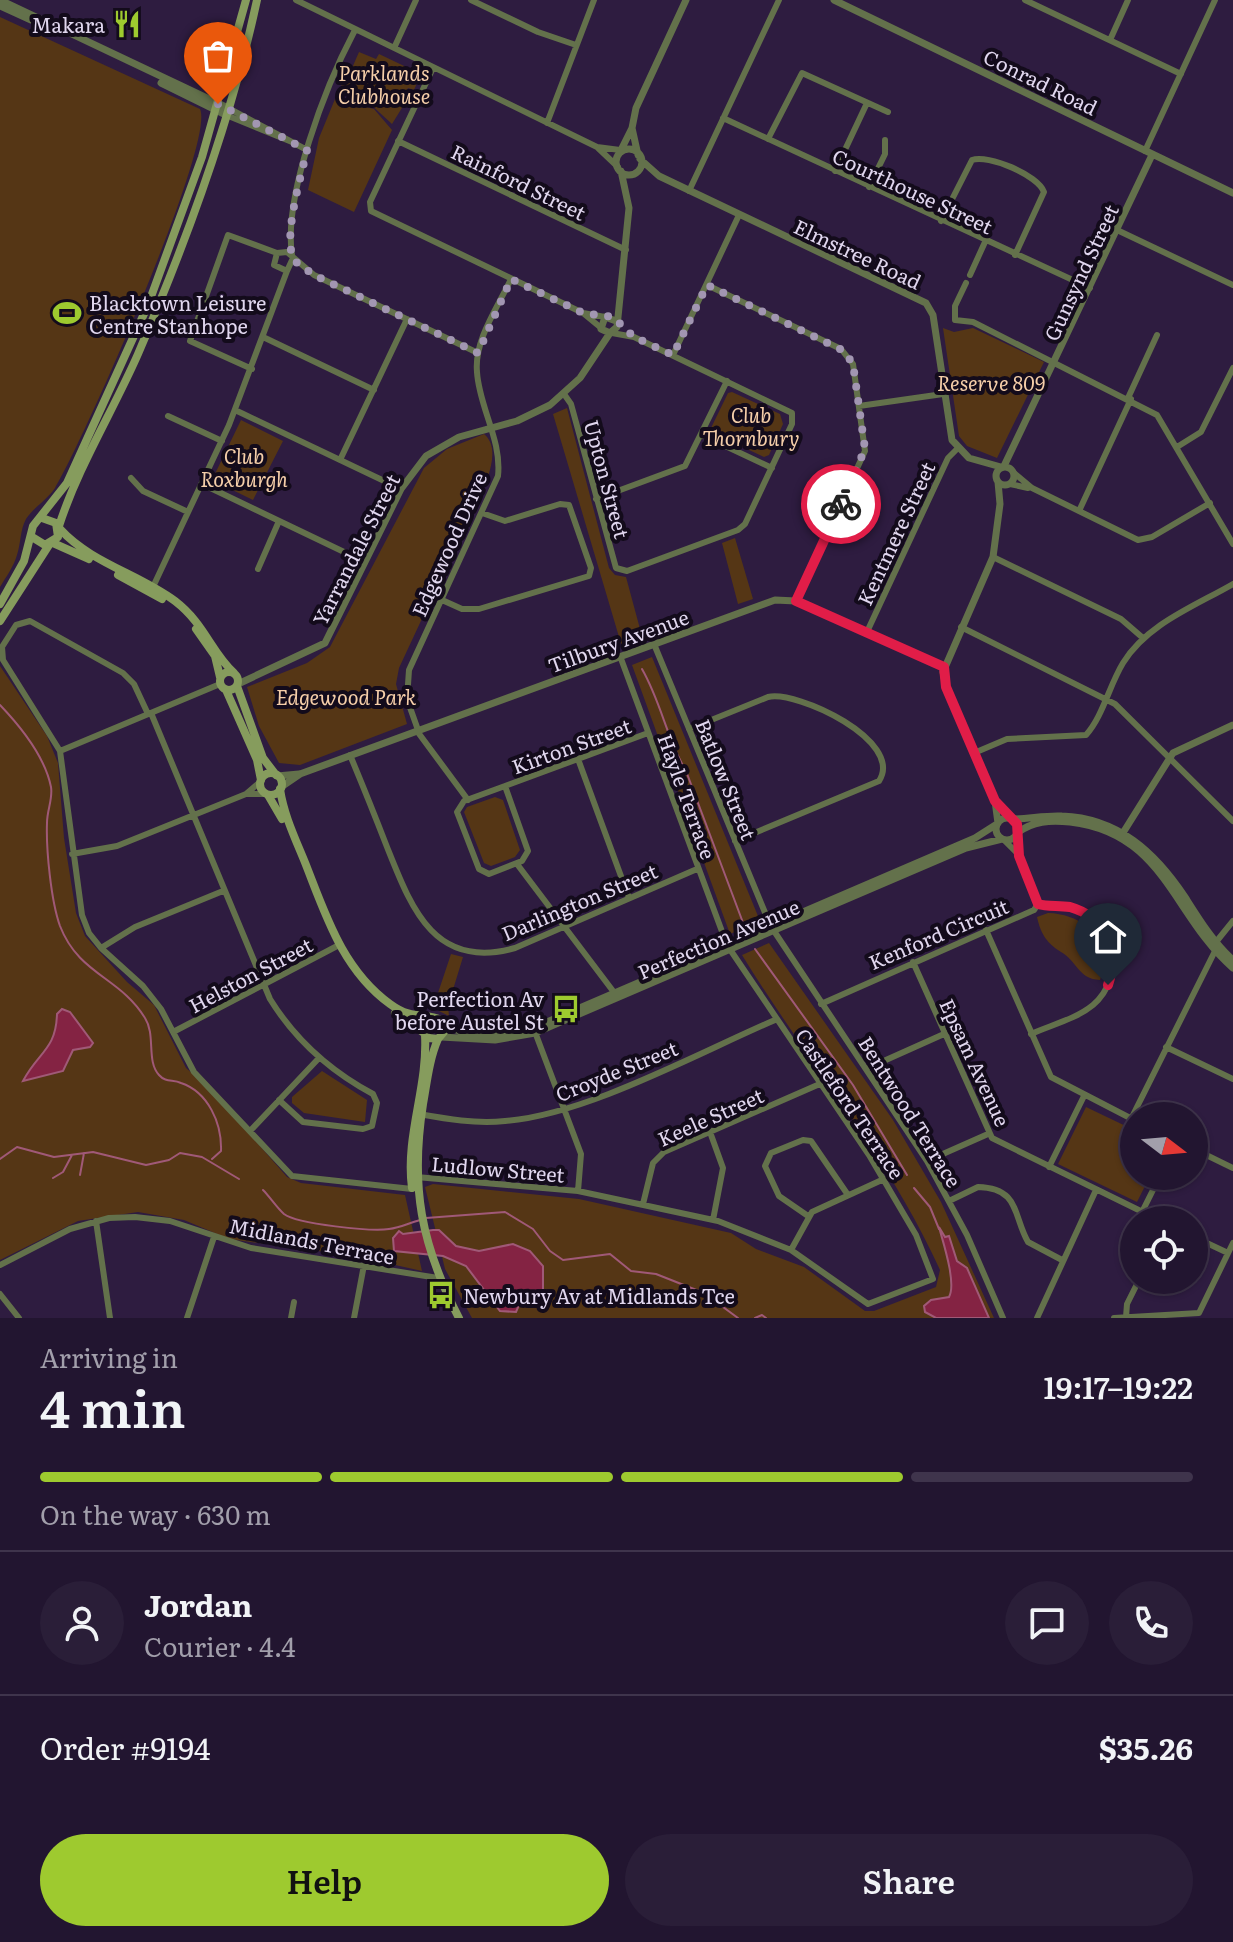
<!DOCTYPE html>
<html lang="en">
<head>
<meta charset="utf-8">
<style>
	body { margin:0; font-family:Literata,serif; background:#2a1e38; color:#f1f3f6; height:100vh; display:flex; flex-direction:column; font-size:30px; white-space:nowrap }
	* { box-sizing:border-box; margin:0 }
	p { font-size:26px; color:#a29fab }
	.icon { flex:none; width:44px; height:44px; fill:none; stroke:currentColor; stroke-width:2; stroke-linecap:round; stroke-linejoin:round }
	.map { position:relative; height:1318px; overflow:hidden }
	.drawer { display:flex; flex-direction:column; background:#221530; flex:1 }
	.drawer>* { flex:none }
	.needle { width:52px; rotate:106deg }
	.controls { position:absolute; left:1120px; top:1102px; display:grid; gap:16px }
	.controls a { display:grid; place-items:center; width:88px; height:88px; border-radius:50%; background:#221530; box-shadow:0 2px 6px #0004,0 0 0 2px #3f344c; font-size:40px }
	.pin { position:absolute; display:grid; place-items:center; width:68px; height:68px; color:#fff; margin:-82px -34px; border-radius:50% 50% 50% 0; rotate:-45deg; box-shadow:0 0 8px #0007 }
	.pin .icon { rotate:45deg }
	.courier { position:absolute; display:grid; place-items:center; width:80px; height:80px; margin:-40px; border:6px solid #e11d48; border-radius:50%; background:#fff; color:#222; box-shadow:0 2px 10px #0007 }
	.head em { font-style:normal; font-weight:600 }
	.head div { display:flex; flex-direction:column-reverse }
	.head { display:flex; align-items:center; justify-content:space-between; height:136px; padding:0 40px }
	h1 { font-size:52px; font-weight:600; line-height:60px }
	.bar { display:grid; grid-template-columns:repeat(4,1fr); gap:12px 8px; align-content:center; height:96px; padding:0 40px }
	.bar i { height:10px; border-radius:6px; background:#3f344c }
	.bar .selected { background:#9eca2f }
	.bar p { grid-column:span 4 }
	.line { display:flex; align-items:center; gap:20px; padding:0 40px; border-top:2px solid #3f344c }
	.line div { flex:1 }
	.round { display:grid; place-items:center; flex:none; width:84px; height:84px; border-radius:42px; background:#2a1e38 }
	.primary-button { display:flex; gap:16px; margin-top:auto; padding:16px 40px }
	.primary-button a { flex:1; height:92px; border-radius:48px; background:#9eca2f; color:#111; font-size:32px; font-weight:600; line-height:92px; text-align:center }
	.primary-button a+a { background:#2a1e38; color:#f1f3f6 }
	.map>svg:first-child { display:block }
	.green { fill:#553615 }
	.water { fill:#842343; stroke:#a05977; stroke-width:2 }
	.lines { fill:none; stroke-linecap:round; stroke-linejoin:round }
	.stream { stroke:#a05977; stroke-width:2 }
	.minor { stroke:#63714b; stroke-width:6 }
	.tertiary { stroke:#63714b; stroke-width:7 }
	.secondary { stroke:#869c5d; stroke-width:8 }
	.done { stroke:#a296b2; stroke-width:8; stroke-dasharray:0 14.4 }
	.route { stroke:#e11d48; stroke-width:10 }
	.labels { text-anchor:middle; dominant-baseline:central; stroke-width:8; stroke-linejoin:round; paint-order:stroke }
	.poi-label { font-size:20px; fill:#e1d7ef; stroke:#130b1b; text-anchor:end }
	.park-label { font-size:20px; font-style:italic; fill:#f5cea9; stroke:#130b1b }
	.street-label { font-size:20px; fill:#e1d7ef; stroke:#130b1b }
</style>
</head>
<body>
<div class="map">
<svg width="1233" height="1318" viewBox="0 0 1233 1318">
	<rect width="100%" height="100%" fill="#2e1c40"/>
	<!-- green -->
	<path class="green" d="M0,17L200,109C216,142 82,444 55,488C47,500 34,507 26,519C20,530 21,543 17,555C14,566 6,577 0,587Z
		M359,52L376,59L379,54L421,74L414,90L408,88L403,101L405,103L392,124L368,102L340,93L344,74L349,75Z
		M335,99L374,109L392,130L354,212L308,190L319,138Z
		M943,328L954,332L973,328L1044,362L997,458L967,446L959,436Z
		M732,392L780,414L783,424L769,455L764,457L713,433L711,428L728,393Z
		M567,408L609,568L615,575L626,577L643,640L622,647L553,414Z
		M241,420L283,441L253,500L212,480Z
		M484,434C497,445 492,463 488,477L399,668L396,684L407,724L300,765L279,763L259,726L247,687L307,663L330,647L424,468L447,449Z
		M735,538L753,599L738,604L722,543Z
		M652,657L760,921L730,934L632,665Z
		M0,666L47,736L58,763L64,838L76,913L85,936L127,982L154,1005L186,1068L209,1088L287,1177L301,1183L405,1195L422,1271L355,1256L229,1239L184,1220L138,1212L78,1221L0,1260Z
		M495,797L503,800L520,850L515,857L491,866L484,863L464,812L467,807Z
		M1048,913C1085,914 1114,942 1100,980C1078,979 1077,961 1061,952C1047,943 1041,935 1037,917Z
		M769,943L893,1120L941,1202L994,1318H472L445,1269L425,1187L433,1184L579,1199L731,1233L756,1249L804,1267L865,1311H874L936,1287L940,1270C888,1155 807,1061 742,955Z
		M451,954L463,957L448,1006L449,1016L429,1006L436,999Z
		M322,1071L367,1100L365,1122L304,1113L292,1103V1097Z
		M1086,1107L1134,1130V1176H1150L1137,1202L1058,1164Z"/>
	<!-- water -->
	<path class="water" d="M62,1009L70,1012L93,1043L90,1047L73,1050L63,1071L23,1081C38,1052 56,1050 57,1014Z
		M939,1227L945,1237L949,1236L957,1261L967,1268L989,1318H936L925,1312L924,1306L931,1300L949,1297C957,1283 942,1239 939,1227Z
		M433,1230H439L456,1246L479,1251L513,1244L530,1251L543,1266V1294L519,1305L516,1312L500,1311L466,1266L443,1256L394,1251L393,1238L399,1231L403,1234Z"/>
	<g class="lines">
		<!-- stream -->
		<path class="stream" d="M642,669C662,704 667,740 686,771L745,928
			M0,705C21,727 45,757 51,787C53,799 47,810 47,823C46,849 51,901 60,926C79,975 120,977 145,1018C156,1035 146,1061 159,1075C166,1083 173,1079 181,1083C208,1092 222,1123 221,1151L212,1159
			M755,949L853,1085L907,1175
			M0,1159L17,1147L54,1157L93,1152L146,1165L169,1160L180,1153L202,1157L239,1179
			M80,1175L84,1153
			M53,1178L63,1172L72,1155
			M914,1188L930,1207L939,1229
			M263,1190C270,1197 277,1208 284,1214C297,1224 373,1232 389,1229C400,1228 409,1223 420,1220
			M426,1218L505,1212L533,1229L550,1251L563,1260L610,1254L631,1271L656,1274L704,1293L738,1318
			M755,1318L762,1315L766,1318"/>
		<!-- minor -->
		<path class="minor" d="M296,0L597,147L620,150
			M471,0L538,32L576,45
			M1025,0L1181,74
			M1110,40L1128,0
			M395,46L416,0
			M433,68L370,202L371,211L583,313L605,317
			M228,108L307,150
			M226,115L292,142
			M723,118L1090,288
			M547,123L594,0
			M768,139L802,73L888,112
			M398,141L626,250
			M598,148L618,167
			M1145,151L1215,0
			M835,171L867,103
			M869,187L885,154V140
			M689,191L779,0
			M941,221L972,160C988,154 1038,175 1044,192L1015,255
			M1117,230L1233,285
			M292,255C283,196 326,85 354,32
			M293,258L287,271L274,265L277,253L287,252L314,275L478,353
			M970,275L985,242
			M966,283L955,306V320L973,322L1157,415L1233,544
			M707,285L841,349L853,364L865,451L796,601
			M583,313L600,327
			M263,337L374,390
			M673,355L739,215
			M252,369L190,341L228,235L277,253
			M564,394L571,404L616,568L627,571L738,530L745,524L792,424V413L634,337L612,333
			M1128,398L1157,335
			M859,406L943,394
			M235,410L401,489
			M168,416L222,441
			M702,435L772,468
			M1177,447L1201,432L1233,368
			M340,460L407,319
			M1014,473L1032,488L1138,540L1152,537L1210,503
			M131,478L143,491L188,512
			M202,484L365,562
			M1010,484L1028,488
			M596,499L685,466L727,381
			M1079,511L1131,399
			M993,557L1121,619L1143,638
			M258,569L279,521
			M152,589L229,425L287,271
			M442,600L462,609H479L589,576L591,568L569,505L560,504L505,521L482,513
			M961,627L1115,704L1233,821
			M866,634L948,458L957,449
			M654,644L771,927
			M151,713L270,999C296,1041 330,1071 373,1094L377,1103L372,1126L363,1129L303,1122L279,1100
			M148,714L134,684L123,673L30,621L16,625L2,647L3,660L60,751L82,915L89,933L101,948L143,986L161,1009L194,1072L292,1176L412,1189
			M689,729L768,697C797,690 905,741 879,781L735,841
			M418,730L407,699L409,670L498,476C502,440 479,407 477,372C474,340 498,307 511,279
			M417,731L468,800
			M60,751L220,684
			M974,753L1007,739L1086,735C1103,716 1109,686 1123,663C1147,624 1195,606 1233,584
			M350,755C363,786 375,816 387,847C411,907 434,971 515,948L697,869
			M578,759L629,898
			M505,786L528,851L522,861L489,874L479,869L457,812L464,801Z
			M505,786L648,733
			M246,794H265
			M1016,835L1019,856L1038,904
			M1004,840L1017,853
			M72,854L117,846L246,794L260,782
			M517,864L616,995
			M986,930L1051,1077L1134,1120
			M774,931L927,1161L967,1235L1003,1318
			M1216,942L1233,921
			M101,948L135,927L223,891
			M913,962L992,1138L1159,1220
			M821,1004L1034,910L1038,904C1050,907 1062,904 1074,909C1114,923 1126,977 1093,1005C1076,1019 1051,1025 1031,1034
			M175,1031L339,945
			M535,1032L581,1154L578,1191
			M1166,1047L1233,1079
			M868,1068L944,1034
			M419,1114C447,1119 475,1124 505,1121C586,1115 698,1053 775,1020
			M1131,1119L1215,951
			M251,1130L319,1058
			M710,1132L723,1168L713,1220
			M1194,1149L1233,1168
			M927,1161L988,1134
			M1049,1167L1084,1096
			M416,1177L578,1191L718,1221L791,1250L868,1304L933,1279L916,1235L869,1155L727,945L620,656
			M949,1201L978,1187C1020,1188 1013,1216 1028,1242L1062,1260
			M643,1204L653,1163L664,1152L822,1083
			M1142,1212L1160,1176
			M808,1216L779,1196L765,1166L771,1153L803,1140L811,1141L848,1195
			M96,1221L110,1318
			M1194,1237L1228,1253
			M791,1250L812,1212L884,1179
			M0,1265L70,1229L109,1218L135,1217L170,1221L251,1248L438,1278
			M0,1294L19,1318
			M1126,1317L1127,1304L1139,1280
			M187,1318L214,1237
			M291,1318L294,1302
			M354,1318L364,1265
			M1037,1318L1096,1190
			M1114,1318L1199,1313L1233,1243"/>
		<!-- tertiary -->
		<path class="tertiary" d="M0,0L228,108
			M834,0L1233,193
			M0,6L31,20
			M161,83L226,115
			M622,148L632,128
			M616 162a13 13 0 1 1 26 0a13 13 0 1 1-26 0Z
			M638,155L632,128L636,108L686,0
			M640,159L659,176L926,303L933,315L952,440L969,458L1001,467
			M616,321L605,317L601,329L610,333L617,327L629,208L621,171
			M1004,466L1152,155
			M996 476a9 9 0 1 1 18 0a9 9 0 1 1-18 0Z
			M238,684L325,643L401,489L426,456L459,437L517,421L550,405L580,378L610,333
			M277,776L299,774
			M281,787L300,774L775,600L796,601L944,667
			M996 829a11 11 0 1 1 22 0a11 11 0 1 1-22 0Z
			M1012,819C1029,819 1045,815 1062,816C1118,818 1155,852 1185,897C1199,919 1213,942 1233,960
			M998,823L995,801L946,687L943,672L993,557L1000,504L998,482
			M1017,833C1033,821 1050,820 1070,822C1165,833 1172,915 1233,968
			M1121,836L1173,753L1233,725
			M443,1023C470,1041 504,1036 533,1028L975,838L997,824
			M441,1037L495,1040L535,1033L966,848L1002,839"/>
		<!-- secondary -->
		<path class="secondary" d="M59,526C78,467 113,411 138,354C187,240 231,121 257,0
			M60,529C91,563 139,574 175,601C205,624 211,652 234,673
			M32,537L45,545L58,537L56,523L42,518
			M53,543L89,559
			M118,575L162,599
			M0,604L24,561L33,526L67,483L148,305L202,157L246,0
			M0,621L49,545
			M196,629L215,656L220,677
			M220 681a9 9 0 1 1 18 0a9 9 0 1 1-18 0Z
			M237,686L263,758L276,775
			M226,690L257,760L261,780
			M260 784a11 11 0 1 1 22 0a11 11 0 1 1-22 0Z
			M280,789C284,816 296,840 306,865C326,916 343,970 390,1004C413,1021 425,1012 441,1020L444,1032L438,1039L429,1038L424,1033L425,1023L430,1018
			M268,795L282,819
			M395,1013L424,1033
			M438,1039C429,1060 427,1082 423,1104C410,1186 421,1245 459,1318
			M412,1188C405,1136 428,1087 425,1035"/>
	</g>
	<g class="lines">
		<!-- done -->
		<path class="done" d="M218,104L307,150C302,173 282,239 294,259C298,266 308,270 314,275L474,351L478,353L511,279L583,313L613,317L634,337L673,355L707,285L844,351L853,364L865,449L841,504"/>
		<!-- route -->
		<path class="route" d="M841,504L796,601L944,667L946,687L995,801L1017,824L1019,856L1038,904C1048,907 1059,905 1070,907C1106,917 1119,952 1108,985"/>
	</g>
	<!-- icons -->
	<defs>
		<symbol id="restaurant-bare" viewBox="-9 -9 18 18"><path d="M-5-6h1v4h1v-4h1v4h1v-4h1v5L-1.5 .5V6h-2V.5L-5-1ZM5-6V6H3V1.5H1.5Q1.5-4 5-6Z" fill="#9eca2f" stroke="#130b1b" stroke-width="2.5" paint-order="stroke"/></symbol>
		<symbol id="stadium-bare" viewBox="-9 -9 18 18"><path d="M0-5a6.5 5 0 1 0 0 10a6.5 5 0 1 0 0-10ZM-3.5-1.8h7v3.6h-7Z" fill="#9eca2f" stroke="#130b1b" stroke-width="2.5" paint-order="stroke"/></symbol>
		<symbol id="bus-bare" viewBox="-9 -9 18 18"><path d="M-5-6H5V4H4V6H2V4H-2V6H-4V4H-5ZM-3.5-4V0h7V-4ZM-3.5 1.2v1.5H-2V1.2ZM2 1.2v1.5H3.5V1.2Z" fill="#9eca2f" stroke="#130b1b" stroke-width="2.5" paint-order="stroke"/></symbol>
	</defs>
	<g fill-rule="evenodd">
		<use href="#restaurant-bare" x="107" y="4" width="40" height="40"/>
		<use href="#stadium-bare" x="47" y="293" width="40" height="40"/>
		<use href="#bus-bare" x="546" y="989" width="40" height="40"/>
		<use href="#bus-bare" x="421" y="1275" width="40" height="40"/>
	</g>
	<g class="labels">
		<!-- poi labels -->
		<g class="poi-label">
			<text x="105" y="24">Makara</text>
			<text x="89" y="302" text-anchor="start">Blacktown Leisure<tspan x="89" dy="23">Centre Stanhope</tspan></text>
			<text x="544" y="998">Perfection Av<tspan x="544" dy="23">before Austel St</tspan></text>
			<text x="463" y="1295" text-anchor="start">Newbury Av at Midlands Tce</text>
		</g>
		<!-- park labels -->
		<g class="park-label">
			<text x="384" y="72">Parklands<tspan x="384" dy="23">Clubhouse</tspan></text>
			<text x="991" y="382">Reserve 809</text>
			<text x="751" y="414">Club<tspan x="751" dy="23">Thornbury</tspan></text>
			<text x="244" y="455">Club<tspan x="244" dy="23">Roxburgh</tspan></text>
			<text x="346" y="696">Edgewood Park</text>
		</g>
		<!-- street labels -->
		<g class="street-label">
			<text transform="translate(1041 81) rotate(26)">Conrad Road</text>
			<text transform="translate(519 181) rotate(26)">Rainford Street</text>
			<text transform="translate(913 190) rotate(25)">Courthouse Street</text>
			<text transform="translate(858 253) rotate(25)">Elmstree Road</text>
			<text transform="translate(1080 272) rotate(-65)">Gunsynd Street</text>
			<text transform="translate(608 479) rotate(75)">Upton Street</text>
			<text transform="translate(895 533) rotate(-65)">Kentmere Street</text>
			<text transform="translate(448 544) rotate(-66)">Edgewood Drive</text>
			<text transform="translate(355 549) rotate(-63)">Yarrandale Street</text>
			<text transform="translate(618 640) rotate(-20)">Tilbury Avenue</text>
			<text transform="translate(571 745) rotate(-20)">Kirton Street</text>
			<text transform="translate(727 779) rotate(68)">Batlow Street</text>
			<text transform="translate(688 796) rotate(70)">Hayle Terrace</text>
			<text transform="translate(579 901) rotate(-23)">Darlington Street</text>
			<text transform="translate(938 933) rotate(-23)">Kenford Circuit</text>
			<text transform="translate(718 938) rotate(-23)">Perfection Avenue</text>
			<text transform="translate(250 974) rotate(-28)">Helston Street</text>
			<text transform="translate(976 1062) rotate(65)">Epsam Avenue</text>
			<text transform="translate(616 1070) rotate(-22)">Croyde Street</text>
			<text transform="translate(851 1103) rotate(56)">Castleford Terrace</text>
			<text transform="translate(911 1111) rotate(58)">Bentwood Terrace</text>
			<text transform="translate(710 1116) rotate(-24)">Keele Street</text>
			<text transform="translate(498 1168) rotate(5)">Ludlow Street</text>
			<text transform="translate(312 1240) rotate(11)">Midlands Terrace</text>
		</g>
	</g>
</svg>
<div class="controls">
<a><svg class="needle" viewBox="-14 -14 28 28"><path d="M0-13l5 13h-10z" fill="#e53935"/><path d="M0 13l5-13h-10z" fill="#a29fab"/></svg></a>
<a><svg class="icon" aria-label="locate" viewBox="0 0 24 24"><circle cx="12" cy="12" r="6"/><path d="M12 2v4M12 18v4M2 12h4M18 12h4"/></svg></a>
</div>
<div class="pin" style="left:218px;top:104px;background:#ea580c"><svg class="icon" aria-label="bag" viewBox="0 0 24 24"><path d="M5 8h14l-1 12H6zM9 8a3 3 0 0 1 6 0"/></svg></div>
<div class="pin" style="left:1108px;top:985px;background:#1f2937"><svg class="icon" aria-label="home" viewBox="0 0 24 24"><path d="M3 11l9-7 9 7M6 9v11h12V9"/></svg></div>
<div class="courier" style="left:841px;top:504px"><svg class="icon" aria-label="bike" viewBox="0 0 24 24"><circle cx="6" cy="16" r="4"/><circle cx="18" cy="16" r="4"/><path d="M6 16l4-8h5l3 8M10 8l3 8H6M13 5h3"/></svg></div>
</div>
<section class="drawer">
<div class="head"><div><h1>4 min</h1><p>Arriving in</p></div><em>19:17–19:22</em></div>
<div class="bar"><i class="selected"></i><i class="selected"></i><i class="selected"></i><i></i><p>On the way · 630 m</p></div>
<div class="line" style="height:144px"><a class="round"><svg class="icon" aria-label="person" viewBox="0 0 24 24"><circle cx="12" cy="8" r="4"/><path d="M4 21q1-7 8-7t8 7"/></svg></a><div><b>Jordan</b><p>Courier · 4.4</p></div><a class="round"><svg class="icon" aria-label="chat" viewBox="0 0 24 24"><path d="M4 5h16v11H9l-5 4z"/></svg></a><a class="round"><svg class="icon" aria-label="phone" viewBox="0 0 24 24"><path d="M5 4h4l2 5-3 2q2 4 5 5l2-3 5 2v4C11 20 4 13 5 4z"/></svg></a></div>
<div class="line" style="height:104px"><div>Order #9194</div><b>$35.26</b></div>
<div class="primary-button"><a>Help</a><a>Share</a></div>
</section>
</body>
</html>
